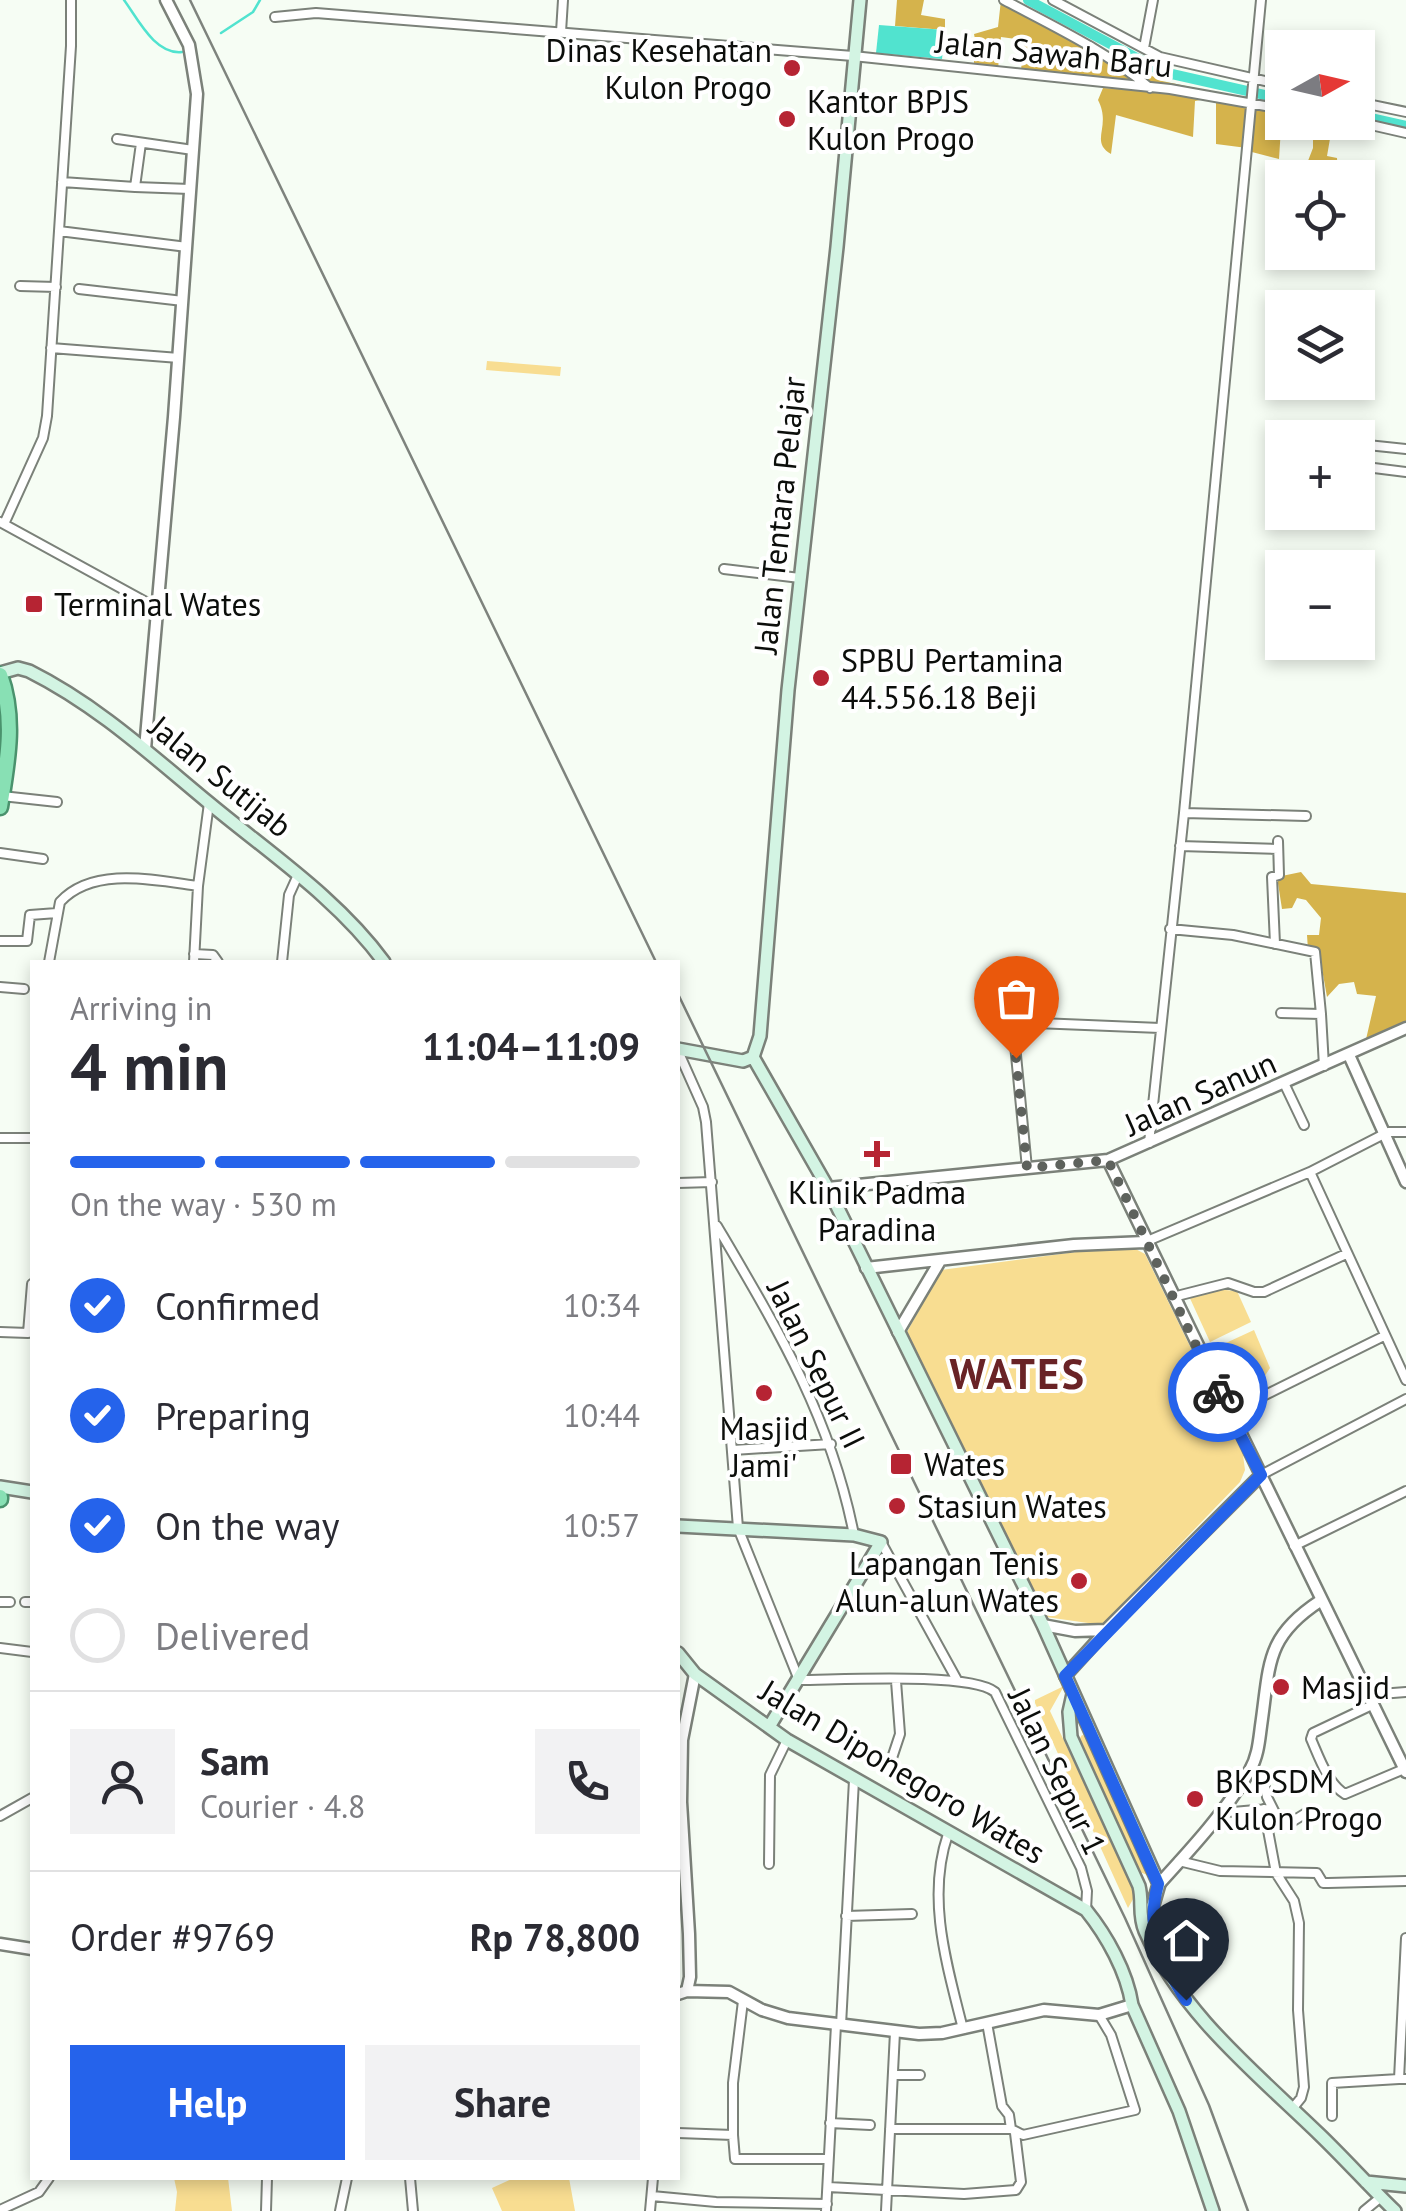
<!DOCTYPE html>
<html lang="en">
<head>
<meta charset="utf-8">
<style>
	body { margin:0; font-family:"PT Sans",sans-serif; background:#f2f2f3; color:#2b2b33; height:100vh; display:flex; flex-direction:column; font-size:38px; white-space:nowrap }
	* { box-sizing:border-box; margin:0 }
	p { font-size:32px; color:#7c7c81 }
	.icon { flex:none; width:55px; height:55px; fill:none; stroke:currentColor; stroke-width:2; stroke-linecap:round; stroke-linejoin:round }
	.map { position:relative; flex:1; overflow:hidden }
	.panel { position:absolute; left:30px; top:960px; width:650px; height:1220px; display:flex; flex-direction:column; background:#fff; border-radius:0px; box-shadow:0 5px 15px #0003 }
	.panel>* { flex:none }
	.needle { width:65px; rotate:82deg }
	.fabs { position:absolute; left:1265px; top:30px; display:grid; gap:20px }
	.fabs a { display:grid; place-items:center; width:110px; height:110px; border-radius:0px; background:#fff; box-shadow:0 5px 15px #0003; font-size:50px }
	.pin { position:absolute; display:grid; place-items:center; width:85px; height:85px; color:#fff; margin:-102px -42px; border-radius:50% 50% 50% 0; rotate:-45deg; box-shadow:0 0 10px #0007 }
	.pin .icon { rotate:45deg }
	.courier { position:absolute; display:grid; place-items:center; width:100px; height:100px; margin:-50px; border:8px solid #2563eb; border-radius:50%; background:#fff; color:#222; box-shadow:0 2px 12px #0007 }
	.overview em { font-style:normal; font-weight:600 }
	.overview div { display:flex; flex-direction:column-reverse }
	.overview { display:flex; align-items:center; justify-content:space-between; height:170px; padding:0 40px }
	h1 { font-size:65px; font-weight:600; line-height:75px }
	.bar { display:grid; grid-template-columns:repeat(4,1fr); gap:15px 10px; align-content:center; height:120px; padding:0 40px }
	.bar i { height:12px; border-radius:8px; background:#e1e1e2 }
	.bar .current { background:#2563eb }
	.bar p { grid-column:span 4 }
	.line { display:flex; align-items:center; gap:25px; padding:0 40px; border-top:2px solid #e1e1e2 }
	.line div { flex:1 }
	.round { display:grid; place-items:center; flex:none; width:105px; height:105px; border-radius:0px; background:#f2f2f3 }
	ol { padding:0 40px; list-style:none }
	li { display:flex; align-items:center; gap:30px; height:110px }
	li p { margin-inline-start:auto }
	li .icon { padding:10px; border-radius:50%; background:#2563eb; color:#fff; stroke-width:4 }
	li:last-child { color:#7c7c81 }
	li i { width:55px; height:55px; border:5px solid #e1e1e2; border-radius:50% }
	.action { display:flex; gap:20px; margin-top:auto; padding:20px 40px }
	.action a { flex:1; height:115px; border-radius:0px; background:#2563eb; color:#fff; font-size:40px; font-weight:600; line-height:115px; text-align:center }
	.action a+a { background:#f2f2f3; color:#2b2b33 }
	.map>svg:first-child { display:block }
	.green { fill:#f8dd91 }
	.forest { fill:#d5b34c }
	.water { fill:#51e3cf }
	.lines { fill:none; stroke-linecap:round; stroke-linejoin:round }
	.stream { stroke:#51e3cf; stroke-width:2.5 }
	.canal { stroke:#51e3cf; stroke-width:10 }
	.minor-casing { stroke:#7b8179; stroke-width:12 }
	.tertiary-casing { stroke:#7b8179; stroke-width:15 }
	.secondary-casing { stroke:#7b8179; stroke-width:16 }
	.trunk-casing { stroke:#4a926d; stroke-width:19 }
	.minor { stroke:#fff; stroke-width:8 }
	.tertiary { stroke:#fff; stroke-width:10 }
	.secondary { stroke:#d3f4e3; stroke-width:11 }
	.trunk { stroke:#88e0b4; stroke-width:14 }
	.rail { stroke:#7e837d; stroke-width:2.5 }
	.done { stroke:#5e625d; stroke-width:10; stroke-dasharray:0 18 }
	.route { stroke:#2563eb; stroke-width:12 }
	.poi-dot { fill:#b62433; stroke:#fff; stroke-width:4 }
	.labels { text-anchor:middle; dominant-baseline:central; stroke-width:8; stroke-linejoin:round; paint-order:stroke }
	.poi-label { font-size:32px; fill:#0c0e0b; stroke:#fff; text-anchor:start }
	.street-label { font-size:32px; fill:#0c0e0b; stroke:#fff }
	.district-label { font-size:42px; font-weight:bold; letter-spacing:2.5px; fill:#692326; stroke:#fff }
</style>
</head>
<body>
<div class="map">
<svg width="1406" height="2211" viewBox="0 0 1406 2211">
	<rect width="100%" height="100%" fill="#f6fdf4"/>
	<!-- green -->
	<path class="green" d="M487,361L561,367L560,376L486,370Z
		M1128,1245L1145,1254L1243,1455L1245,1470L1240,1482L1102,1625L1046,1617L907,1332L941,1270Z
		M1213,1289L1237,1291L1251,1322L1210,1342L1188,1294Z
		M1254,1330L1270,1368L1257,1388L1239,1401L1215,1348Z
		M1064,1686L1050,1711L1136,1894L1128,1908L1035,1703V1700Z
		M1082,1735L1089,1737L1149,1869L1147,1875L1140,1872L1078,1741Z
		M174,2178H228L232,2211H175L177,2192Z
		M514,2178H569L575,2211H502L492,2188Z"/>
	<!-- forest -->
	<path class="forest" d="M897,0H924L921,15L945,19V30L895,26Z
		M1001,0L1162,81L1205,90L1021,72L1023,40L1001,37L998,69L974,67V55L981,41L975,39L974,34L998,27Z
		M1103,88L1171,92L1206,99L1195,101L1193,137L1116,115L1111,154C1089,141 1112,127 1098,100Z
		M1216,99L1244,104L1249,109L1254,106L1282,112L1279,159L1248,151L1247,148L1216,144Z
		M1307,123H1333L1327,129L1331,133L1327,156L1337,158L1338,175L1306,166L1313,148V128Z
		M1301,872L1311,884L1406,893V1028L1364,1048L1376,996L1357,994L1354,982L1339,984L1327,997L1319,952L1308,950L1307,935H1319L1321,918L1306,900L1297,898L1292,908L1282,909L1277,877Z"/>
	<!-- water -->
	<path class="water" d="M879,25L945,30L942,59L876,53Z"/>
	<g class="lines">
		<!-- stream -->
		<path class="stream" d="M124,0C138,19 155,55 182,52
			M221,33L253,12L260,0"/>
		<!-- canal -->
		<path class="canal" d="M1028,0L1163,72L1282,99
			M1358,115L1406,126"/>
		<defs>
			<path id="minor" d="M1004,0C1055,27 1106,51 1150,88
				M1053,0L1160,57L1282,85
				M275,17L316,13L853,56L1170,89L1282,109
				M561,32L563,0
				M1144,48L1153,0
				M1358,102L1406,112
				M1358,122L1406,133
				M117,139L193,150
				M141,143L135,187L190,189
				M62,182L135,187
				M59,231L187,247
				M20,286L56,287
				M79,289L183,301
				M51,348L179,358
				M1358,444L1406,449
				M1282,457L1272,456L1274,434L1305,438
				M1358,466L1406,472
				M0,522L157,608
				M4,524L43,438L47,416L71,46V0
				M724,569L800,578
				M2,796L57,802
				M1184,813L1306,816
				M1180,846L1278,849
				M0,853L43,859
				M1170,929L1233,935L1315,952L1321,1014
				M0,941H27L30,915L57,913
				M1275,944L1272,877L1279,875L1278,841
				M194,954L213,955L218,962
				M49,962L60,902C93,866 154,880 198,886
				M194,962L198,886L209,803
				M282,962L289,895L298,875
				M1008,973L1027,1168
				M0,987L24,989
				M1281,1013L1321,1014L1324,1066
				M1013,1022L1160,1028
				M678,1051L703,1107L706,1122L738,1528L799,1680C837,1680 970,1672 995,1692L1081,1868L1087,1891L1086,1910
				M1284,1083L1304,1125
				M0,1138H32
				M1149,1143L1184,813L1261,0
				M1310,1172L1406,1380
				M678,1183L712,1182
				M717,1226C777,1328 831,1417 854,1535
				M1145,1242L1310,1172L1388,1132H1406
				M1173,1297L1228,1283L1254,1292H1264L1346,1254
				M0,1332L28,1333L32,1284
				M1229,1413L1384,1336
				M733,1450L831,1444
				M1261,1475L1406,1399
				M881,1542L957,1680
				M1294,1546L1406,1491
				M0,1602H10
				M25,1602H32
				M0,1648L32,1652
				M1367,1695L1406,1692
				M1372,1705L1313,1733L1311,1739C1319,1757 1328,1784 1345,1794L1404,1769
				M889,1767L900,1734L896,1681
				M1263,1777L1267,1797L1280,1823H1290L1306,1813
				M1222,1808L1233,1812L1267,1809
				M1264,1809L1276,1873L1294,1901L1299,1923L1298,2010L1304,2087L1301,2098L1292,2109
				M0,1816L32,1798
				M948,1834C926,1898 947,1965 963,2029
				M1179,1861L1220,1871L1317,1873L1323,1883H1328L1406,1881
				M769,1864L770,1775L787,1740
				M846,1916L912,1914
				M1406,1938L1399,2079H1406
				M987,2023L1002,2106L1009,2115L1011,2129L1023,2135L1135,2110L1111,2035L1099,2015
				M841,2025L854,1780
				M893,2075H920
				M1332,2116V2083L1399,2079
				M830,2123L870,2125
				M890,2129H1011
				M678,2133L733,2135L735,2159H828
				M733,2135V2083L743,2001
				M410,2178L413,2211
				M828,2187L964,2194L1016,2190L1021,2182L1015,2133
				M652,2196L716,2202L827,2204
				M0,2210L39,2192L49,2178
				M266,2211L267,2178
				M340,2211L347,2178
				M650,2211L653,2178
				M826,2211L836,2025
				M886,2211L895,2032
				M1364,2211L1381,2197"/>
			<path id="tertiary" d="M145,749L174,417L197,94L189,45L166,0
				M1349,1055L1406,1182
				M828,1188L1108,1160L1406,1028
				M866,1268L1074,1245L1145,1242
				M898,1332L940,1261
				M1261,1475L1406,1772
				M1043,1625L1075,1631L1106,1630L1261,1475L1108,1160
				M1065,1676L1106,1631
				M1159,1884C1191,1849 1226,1811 1250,1770C1258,1756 1259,1741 1261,1726C1270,1664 1265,1637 1320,1601
				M0,1944L32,1949
				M687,1991L690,1977L689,1934L681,1802L682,1740L695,1674
				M678,1994L687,1991L729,1992L762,2010L788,2018L919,2034L942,2033L1044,2010L1099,2015L1132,2005"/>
			<path id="secondary" d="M0,673L18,668L29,671C97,705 151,755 209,803C269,853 337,898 384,962
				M678,1049L743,1061L753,1057
				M753,1057L760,1036L788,690L837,247L860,0
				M753,1057L828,1188L1043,1625L1111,1777L1159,1884L1153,1905L1157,1951
				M0,1487L32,1492
				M678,1526L854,1535L881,1542L769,1727
				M678,1653L695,1674L787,1740L1086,1910C1107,1936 1127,1972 1132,2005L1179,2111L1213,2211
				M1073,1694L1069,1712L1071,1737L1139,1886C1143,1901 1138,1915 1145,1931C1182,2014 1255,2072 1319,2134C1345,2159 1369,2186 1395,2211
				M1366,2182L1406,2186"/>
			<path id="trunk" d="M0,675C16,719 7,763 0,807
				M0,1497V1499"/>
		</defs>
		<!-- minor casing -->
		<use href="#minor" class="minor-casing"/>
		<!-- tertiary casing -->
		<use href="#tertiary" class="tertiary-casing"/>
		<!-- secondary casing -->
		<use href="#secondary" class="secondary-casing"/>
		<!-- trunk casing -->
		<use href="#trunk" class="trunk-casing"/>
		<!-- minor -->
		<use href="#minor" class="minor"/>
		<!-- tertiary -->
		<use href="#tertiary" class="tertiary"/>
		<!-- secondary -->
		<use href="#secondary" class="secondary"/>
		<!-- trunk -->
		<use href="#trunk" class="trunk"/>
		<!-- rail -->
		<path class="rail" d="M190,0L656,962
			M678,994L1125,1918L1209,2105L1248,2211"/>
	</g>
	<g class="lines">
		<!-- done -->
		<path class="done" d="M1016,1058L1027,1168L1108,1160L1218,1392"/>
		<!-- route -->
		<path class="route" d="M1186,2000C1161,1958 1145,1934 1158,1884L1065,1676L1261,1475L1218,1392"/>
	</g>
	<!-- markers -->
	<g class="poi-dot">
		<circle cx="792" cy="68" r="10"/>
		<circle cx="787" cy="119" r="10"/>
		<rect x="24" y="594" width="20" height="20" rx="5"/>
		<circle cx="821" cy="678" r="10"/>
		<path d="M872 1139h10v10h10v10h-10v10h-10v-10h-10v-10h10z"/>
		<circle cx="764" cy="1393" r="10"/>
		<rect x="889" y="1452" width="24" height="24" rx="5"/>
		<circle cx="897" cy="1506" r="10"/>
		<circle cx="1079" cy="1581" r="10"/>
		<circle cx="1281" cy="1687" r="10"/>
		<circle cx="1195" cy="1799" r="10"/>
	</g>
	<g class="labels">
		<!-- poi labels -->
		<g class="poi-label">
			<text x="772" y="50" text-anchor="end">Dinas Kesehatan<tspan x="772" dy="37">Kulon Progo</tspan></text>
			<text x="807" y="101">Kantor BPJS<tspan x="807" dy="37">Kulon Progo</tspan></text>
			<text x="54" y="604">Terminal Wates</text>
			<text x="841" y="660">SPBU Pertamina<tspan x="841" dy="37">44.556.18 Beji</tspan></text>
			<text x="877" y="1192" text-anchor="middle">Klinik Padma<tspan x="877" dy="37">Paradina</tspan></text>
			<text x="764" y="1428" text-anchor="middle">Masjid<tspan x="764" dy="37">Jami'</tspan></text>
			<text x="924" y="1464">Wates</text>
			<text x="917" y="1506">Stasiun Wates</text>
			<text x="1059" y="1563" text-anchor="end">Lapangan Tenis<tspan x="1059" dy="37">Alun-alun Wates</tspan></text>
			<text x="1301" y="1687">Masjid</text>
			<text x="1215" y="1781">BKPSDM<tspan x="1215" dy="37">Kulon Progo</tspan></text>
		</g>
		<!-- street labels -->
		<g class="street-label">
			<text transform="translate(1054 53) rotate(6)">Jalan Sawah Baru</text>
			<text transform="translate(779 515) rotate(-84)">Jalan Tentara Pelajar</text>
			<text transform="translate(221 776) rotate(39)">Jalan Sutijab</text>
			<text transform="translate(1200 1093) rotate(-24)">Jalan Sanun</text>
			<text transform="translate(817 1364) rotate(64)">Jalan Sepur II</text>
			<text transform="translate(903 1771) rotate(31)">Jalan Diponegoro Wates</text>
			<text transform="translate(1058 1771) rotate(64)">Jalan Sepur 1</text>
		</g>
		<!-- district labels -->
		<g class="district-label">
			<text x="1018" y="1373">WATES</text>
		</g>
	</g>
</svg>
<div class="fabs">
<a><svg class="needle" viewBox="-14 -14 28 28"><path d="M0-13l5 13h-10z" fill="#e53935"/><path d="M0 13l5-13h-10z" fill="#7c7c81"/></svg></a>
<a><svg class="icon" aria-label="locate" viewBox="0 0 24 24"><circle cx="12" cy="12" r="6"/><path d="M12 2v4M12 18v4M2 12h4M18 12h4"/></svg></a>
<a><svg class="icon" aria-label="layers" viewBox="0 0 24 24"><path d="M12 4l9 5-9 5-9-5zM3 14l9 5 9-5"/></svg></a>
<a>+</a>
<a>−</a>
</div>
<div class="pin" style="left:1016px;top:1058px;background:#ea580c"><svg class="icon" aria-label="bag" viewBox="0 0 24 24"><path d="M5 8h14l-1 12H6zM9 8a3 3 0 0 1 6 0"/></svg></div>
<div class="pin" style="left:1186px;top:2000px;background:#1f2937"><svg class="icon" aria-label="home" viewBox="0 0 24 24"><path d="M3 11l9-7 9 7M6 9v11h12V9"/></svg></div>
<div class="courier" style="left:1218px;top:1392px"><svg class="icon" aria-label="bike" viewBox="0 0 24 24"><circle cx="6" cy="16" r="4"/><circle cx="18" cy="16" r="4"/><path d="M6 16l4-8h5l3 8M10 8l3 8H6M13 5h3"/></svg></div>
<section class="panel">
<div class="overview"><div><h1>4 min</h1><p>Arriving in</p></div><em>11:04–11:09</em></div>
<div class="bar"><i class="current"></i><i class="current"></i><i class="current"></i><i></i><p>On the way · 530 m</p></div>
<ol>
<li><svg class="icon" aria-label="check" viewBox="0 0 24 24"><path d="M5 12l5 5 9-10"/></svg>Confirmed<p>10:34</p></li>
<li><svg class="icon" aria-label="check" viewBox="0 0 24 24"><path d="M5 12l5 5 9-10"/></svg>Preparing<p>10:44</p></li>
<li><svg class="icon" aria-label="check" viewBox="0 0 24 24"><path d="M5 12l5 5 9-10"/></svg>On the way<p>10:57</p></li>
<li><i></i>Delivered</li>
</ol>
<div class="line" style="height:180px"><a class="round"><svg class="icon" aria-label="person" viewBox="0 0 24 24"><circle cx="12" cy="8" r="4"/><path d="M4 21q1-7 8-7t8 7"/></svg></a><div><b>Sam</b><p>Courier · 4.8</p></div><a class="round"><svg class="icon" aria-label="phone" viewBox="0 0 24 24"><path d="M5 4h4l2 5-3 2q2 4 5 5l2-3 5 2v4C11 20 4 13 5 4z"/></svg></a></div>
<div class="line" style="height:130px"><div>Order #9769</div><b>Rp 78,800</b></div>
<div class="action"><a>Help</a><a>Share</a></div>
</section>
</div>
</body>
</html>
